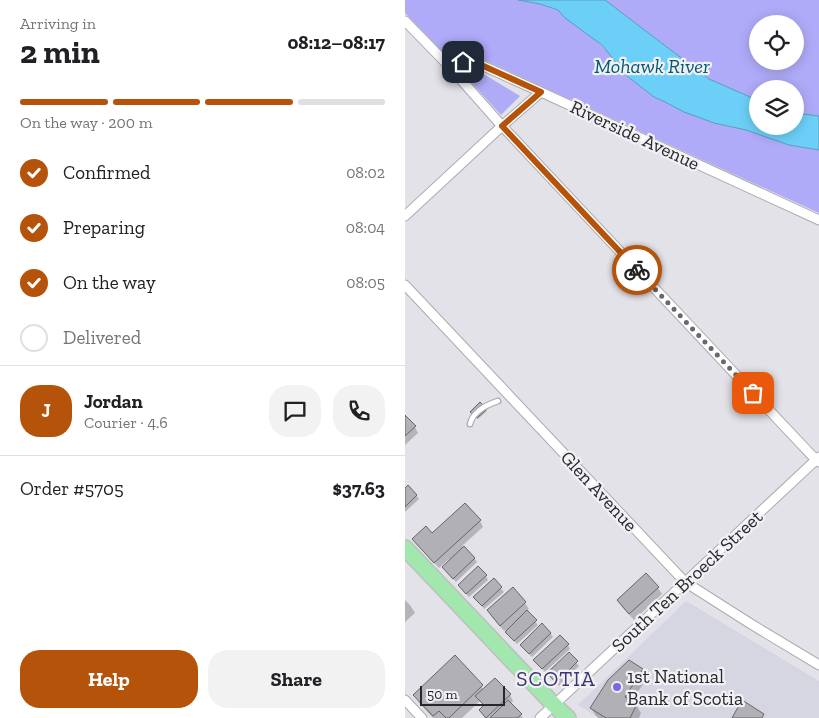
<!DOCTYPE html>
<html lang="en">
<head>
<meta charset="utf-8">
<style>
	body { margin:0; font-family:"Zilla Slab",serif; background:#f2f2f2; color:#202124; height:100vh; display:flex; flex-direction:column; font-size:19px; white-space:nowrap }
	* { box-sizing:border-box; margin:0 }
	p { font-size:16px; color:#757577 }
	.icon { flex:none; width:28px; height:28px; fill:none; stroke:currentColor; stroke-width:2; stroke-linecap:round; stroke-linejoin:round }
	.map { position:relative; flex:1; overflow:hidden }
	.details { display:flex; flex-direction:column; background:#fff; width:405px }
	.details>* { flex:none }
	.controls { position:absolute; left:344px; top:15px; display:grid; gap:10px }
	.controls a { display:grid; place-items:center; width:55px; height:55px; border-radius:50%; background:#fff; box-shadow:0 2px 12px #0003; font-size:25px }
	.scale { position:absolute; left:15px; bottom:12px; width:85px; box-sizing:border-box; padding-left:5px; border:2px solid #28282a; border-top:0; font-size:14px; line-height:18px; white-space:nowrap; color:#28282a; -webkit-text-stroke:4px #f0f0f5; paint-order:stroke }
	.pin { position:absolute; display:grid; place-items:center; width:42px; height:42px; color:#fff; margin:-21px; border-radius:10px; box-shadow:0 2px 8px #0006 }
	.courier { position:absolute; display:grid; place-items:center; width:50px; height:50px; margin:-25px; border:4px solid #b45309; border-radius:50%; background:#fff; color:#222; box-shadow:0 1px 6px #0007 }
	.overview em { font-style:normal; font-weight:700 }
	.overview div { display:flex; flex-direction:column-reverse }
	.overview { display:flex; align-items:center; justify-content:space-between; height:85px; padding:0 20px }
	h1 { font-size:32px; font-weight:700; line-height:38px }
	.bar { display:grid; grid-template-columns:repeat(4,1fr); gap:8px 5px; align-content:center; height:60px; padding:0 20px }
	.bar i { height:6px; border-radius:4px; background:#e0e0e0 }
	.bar .on { background:#b45309 }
	.bar p { grid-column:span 4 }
	.line { display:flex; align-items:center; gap:12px; padding:0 20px; border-top:1px solid #e0e0e0 }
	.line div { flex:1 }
	.round { display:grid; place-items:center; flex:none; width:52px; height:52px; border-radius:20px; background:#f2f2f2 }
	ol { padding:0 20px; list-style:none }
	li { display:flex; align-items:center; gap:15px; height:55px }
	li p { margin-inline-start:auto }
	li .icon { padding:5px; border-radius:50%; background:#b45309; color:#fff; stroke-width:4 }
	li:last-child { color:#757577 }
	li i { width:28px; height:28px; border:2px solid #e0e0e0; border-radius:50% }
	.cta { display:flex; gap:10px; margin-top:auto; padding:10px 20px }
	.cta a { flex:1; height:58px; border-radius:20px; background:#b45309; color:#fff; font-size:20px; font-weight:700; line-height:58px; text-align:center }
	.cta a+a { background:#f2f2f2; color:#202124 }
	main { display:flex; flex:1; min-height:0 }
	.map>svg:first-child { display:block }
	.built { fill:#d6d6e2 }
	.green { fill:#b0abf6 }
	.forest { fill:#b0abf8; fill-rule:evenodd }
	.water { fill:#6ccff7; stroke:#589dba }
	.shadow { fill:#0003 }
	.building { fill:#b0b0b5; stroke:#65656a }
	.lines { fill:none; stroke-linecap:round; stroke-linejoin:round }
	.lane-casing { stroke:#ababb0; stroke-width:7 }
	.street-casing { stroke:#ababb0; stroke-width:11 }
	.primary-casing { stroke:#bebebf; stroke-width:18 }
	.lane { stroke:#fff; stroke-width:4.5 }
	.street { stroke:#fff; stroke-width:9 }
	.primary { stroke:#a2e8ae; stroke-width:15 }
	.done { stroke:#69696c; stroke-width:5; stroke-dasharray:0 9 }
	.route { stroke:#b45309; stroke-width:6 }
	.poi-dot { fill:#7669e4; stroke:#f0f0f5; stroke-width:2 }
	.labels { text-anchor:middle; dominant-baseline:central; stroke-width:4.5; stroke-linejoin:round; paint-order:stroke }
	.street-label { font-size:19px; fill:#28282a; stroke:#f0f0f5 }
	.poi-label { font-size:19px; fill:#28282a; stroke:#f0f0f5; text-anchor:start }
	.water-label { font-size:20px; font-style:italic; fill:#015974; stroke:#f0f0f5 }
	.quarter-label { font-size:21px; letter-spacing:1px; fill:#3b3572; stroke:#f0f0f5 }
</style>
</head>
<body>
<main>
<section class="details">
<div class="overview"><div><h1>2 min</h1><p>Arriving in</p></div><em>08:12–08:17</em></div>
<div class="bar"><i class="on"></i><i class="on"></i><i class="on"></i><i></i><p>On the way · 200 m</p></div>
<ol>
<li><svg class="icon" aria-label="check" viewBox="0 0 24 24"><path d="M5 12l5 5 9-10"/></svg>Confirmed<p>08:02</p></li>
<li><svg class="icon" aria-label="check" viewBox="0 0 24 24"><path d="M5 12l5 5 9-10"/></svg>Preparing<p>08:04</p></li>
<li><svg class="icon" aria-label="check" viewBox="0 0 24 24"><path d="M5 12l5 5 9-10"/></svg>On the way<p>08:05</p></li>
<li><i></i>Delivered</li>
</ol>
<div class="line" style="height:90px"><b class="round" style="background:#b45309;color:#fff">J</b><div><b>Jordan</b><p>Courier · 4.6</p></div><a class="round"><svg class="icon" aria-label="chat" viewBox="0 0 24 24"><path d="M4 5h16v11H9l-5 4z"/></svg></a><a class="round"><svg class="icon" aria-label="phone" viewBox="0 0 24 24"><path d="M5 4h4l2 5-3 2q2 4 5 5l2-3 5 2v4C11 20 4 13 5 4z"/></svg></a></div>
<div class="line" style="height:65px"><div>Order #5705</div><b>$37.63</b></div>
<div class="cta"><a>Help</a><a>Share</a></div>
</section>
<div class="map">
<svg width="414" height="718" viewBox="0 0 414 718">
	<rect width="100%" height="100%" fill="#e2e2e8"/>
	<!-- built -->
	<path class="built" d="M281,601L414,681V718H194L173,705Z"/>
	<!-- green -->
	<path class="green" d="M70,71L77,73L115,96L96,115L66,82L64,77L65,72Z"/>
	<!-- forest -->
	<path class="forest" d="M0,0H113L135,4L154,11L188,37L204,53L222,76L249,97L309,123L341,130L385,145L414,150V213L68,55L43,58L0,13Z
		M200,0H414V116L390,113V89H352V100L304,79ZM352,24H390V61H352Z"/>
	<!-- water -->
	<path class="water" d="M113,0H200L304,79L352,100V126H390V113L414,116V150L384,145L341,130L309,123L279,112L260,102L249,97L222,76L197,45L160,18L153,10L135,4Z"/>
	<!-- shadow -->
	<path class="shadow" d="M75,404L82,411L73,419L67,413Z
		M0,416L10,427L13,433L0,445Z
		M0,490L11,495L14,499L0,512Z
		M60,505L75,521L78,527L57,546L69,558L72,562L51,582L38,567L45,561L44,559L34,568L12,545L9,539L27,535Z
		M241,575L253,588L257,594L229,620L217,607L213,601Z
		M81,576L83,580L64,597L54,586Z
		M89,580L99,592L79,609L70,597Z
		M0,600L5,605L10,613L0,622Z
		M120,603L124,609L121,611L133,625L112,644L104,636L100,630L99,631L87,617L83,611Z
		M145,633L148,637L127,657L119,649Z
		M163,645L165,649L140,672L129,660Z
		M164,654L174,666L154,686L143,673Z
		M50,657L79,690L105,695L108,701L105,704L118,718H80L75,710L79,706L75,701L57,718H28L14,703L10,695Z
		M237,669L242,678L226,702L231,705L236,713L234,718H194L191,716L186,708Z"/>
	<!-- building -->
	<path class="building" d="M75,402L82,409L72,418L65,412Z
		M0,415L11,426L0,436Z
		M3,485L12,495L0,507V488Z
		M60,503L76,520L29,563L7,539L21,526L27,533Z
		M59,546L70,558L48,579L37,567Z
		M73,566L82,575L61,594L53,585Z
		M241,573L254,587L224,614L212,600Z
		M89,578L97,587L77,606L68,597Z
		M108,587L121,602L95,626L82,610Z
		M122,610L132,620L109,641L100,632Z
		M137,623L146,633L124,654L115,645Z
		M155,635L164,644L137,669L128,660Z
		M164,652L173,661L151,683L142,673Z
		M50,655L78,685L44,718H41L34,711L28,716L8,695Z
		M224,660L238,669L220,697L232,704L225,718H201L185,708L203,680Z
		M90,678L106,694L81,718L74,710L79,705L70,696Z
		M103,700L117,714L112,718H85Z
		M337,700L359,714L357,718H327Z"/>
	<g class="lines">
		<defs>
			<path id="lane" d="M65,424C68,411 81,405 93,401"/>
			<path id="street" d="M0,21L44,66L97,126L411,460L414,462
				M44,66L58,61L74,64L136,92L414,220
				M0,216L97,126L136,92
				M0,285L280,582L346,624L414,665
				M0,700L17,718
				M135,718L414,457"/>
			<path id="primary" d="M0,548L149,705L163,718"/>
		</defs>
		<!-- lane casing -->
		<use href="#lane" class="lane-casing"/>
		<!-- street casing -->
		<use href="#street" class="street-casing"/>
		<!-- primary casing -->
		<use href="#primary" class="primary-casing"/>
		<!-- lane -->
		<use href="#lane" class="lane"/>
		<!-- street -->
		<use href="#street" class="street"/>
		<!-- primary -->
		<use href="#primary" class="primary"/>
	</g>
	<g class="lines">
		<!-- done -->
		<path class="done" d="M232,270L348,393"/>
		<!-- route -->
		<path class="route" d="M58,62L74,64L136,92L97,126L232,270"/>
	</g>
	<!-- markers -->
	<circle class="poi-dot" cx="212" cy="687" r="5"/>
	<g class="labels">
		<!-- street labels -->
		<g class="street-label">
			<text transform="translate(230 135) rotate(25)">Riverside Avenue</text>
			<text transform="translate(194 491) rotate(47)">Glen Avenue</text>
			<text transform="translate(282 581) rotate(-43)">South Ten Broeck Street</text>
		</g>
		<!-- poi labels -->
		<g class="poi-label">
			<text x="222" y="676">1st National<tspan x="222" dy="22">Bank of Scotia</tspan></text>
		</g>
		<!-- water labels -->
		<g class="water-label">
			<text x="247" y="66">Mohawk River</text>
		</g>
		<!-- quarter labels -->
		<g class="quarter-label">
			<text x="151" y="678">SCOTIA</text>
		</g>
	</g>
</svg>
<div class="controls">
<a><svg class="icon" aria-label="locate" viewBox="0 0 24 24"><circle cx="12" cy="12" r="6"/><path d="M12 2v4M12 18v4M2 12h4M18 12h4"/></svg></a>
<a><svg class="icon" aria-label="layers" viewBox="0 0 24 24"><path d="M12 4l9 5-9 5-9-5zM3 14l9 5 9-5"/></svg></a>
</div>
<div class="scale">50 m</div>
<div class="pin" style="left:348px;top:393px;background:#ea580c"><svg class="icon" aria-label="bag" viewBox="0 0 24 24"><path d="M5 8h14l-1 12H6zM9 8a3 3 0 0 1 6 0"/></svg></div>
<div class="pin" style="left:58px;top:62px;background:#1f2937"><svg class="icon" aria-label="home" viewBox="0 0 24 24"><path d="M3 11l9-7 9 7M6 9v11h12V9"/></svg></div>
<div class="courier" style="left:232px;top:270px"><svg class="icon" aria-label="bike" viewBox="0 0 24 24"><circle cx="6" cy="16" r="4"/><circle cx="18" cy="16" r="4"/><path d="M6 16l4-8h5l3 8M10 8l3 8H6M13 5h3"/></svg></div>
</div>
</main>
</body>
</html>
